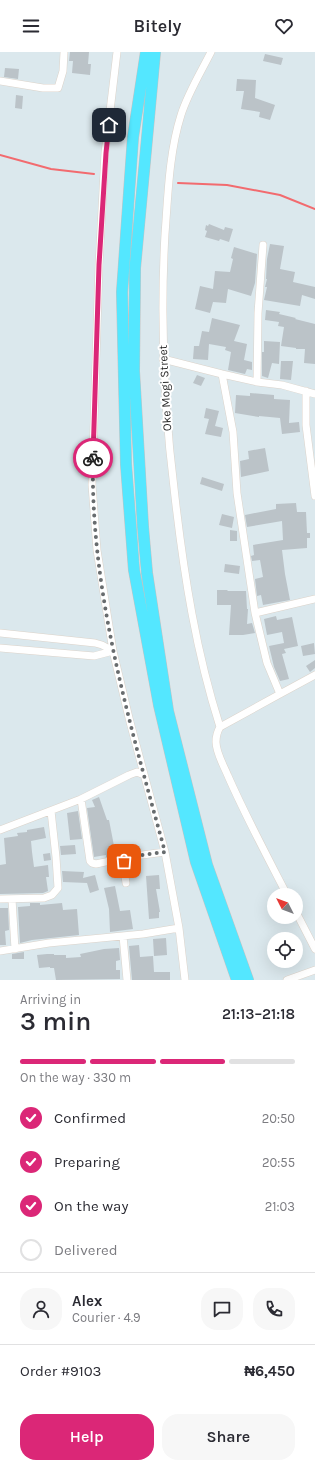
<!DOCTYPE html>
<html lang="en">
<head>
<meta charset="utf-8">
<style>
	body { margin:0; font-family:Karla,sans-serif; background:#f7f7f7; color:#2b2b33; height:100vh; display:flex; flex-direction:column; font-size:15px; white-space:nowrap }
	* { box-sizing:border-box; margin:0 }
	p { font-size:13px; color:#7c7c81 }
	.icon { flex:none; width:22px; height:22px; fill:none; stroke:currentColor; stroke-width:2; stroke-linecap:round; stroke-linejoin:round }
	.map { position:relative; height:928px; overflow:hidden }
	.panel { display:flex; flex-direction:column; background:#fff; flex:1 }
	.panel>* { flex:none }
	.needle { width:26px; rotate:312deg }
	.fabs { position:absolute; left:267px; top:836px; display:grid; gap:8px }
	.fabs a { display:grid; place-items:center; width:36px; height:36px; border-radius:50%; background:#fff; box-shadow:0 4px 16px #0002; font-size:20px }
	.pin { position:absolute; display:grid; place-items:center; width:34px; height:34px; color:#fff; margin:-17px; border-radius:8px; box-shadow:0 2px 6px #0006 }
	.courier { position:absolute; display:grid; place-items:center; width:40px; height:40px; margin:-20px; border:3px solid #db2777; border-radius:50%; background:#fff; color:#222; box-shadow:0 1px 5px #0007 }
	.overview em { font-style:normal; font-weight:600 }
	.overview div { display:flex; flex-direction:column-reverse }
	.overview { display:flex; align-items:center; justify-content:space-between; height:68px; padding:0 20px }
	h1 { font-size:26px; font-weight:600; line-height:30px }
	.bar { display:grid; grid-template-columns:repeat(4,1fr); gap:6px 4px; align-content:center; height:48px; padding:0 20px }
	.bar i { height:5px; border-radius:3px; background:#e1e1e2 }
	.bar .current { background:#db2777 }
	.bar p { grid-column:span 4 }
	.line { display:flex; align-items:center; gap:10px; padding:0 20px; border-top:1px solid #e1e1e2 }
	.line div { flex:1 }
	.round { display:grid; place-items:center; flex:none; width:42px; height:42px; border-radius:16px; background:#f7f7f7 }
	ol { padding:0 20px; list-style:none }
	li { display:flex; align-items:center; gap:12px; height:44px }
	li p { margin-inline-start:auto }
	li .icon { padding:4px; border-radius:50%; background:#db2777; color:#fff; stroke-width:4 }
	li:last-child { color:#7c7c81 }
	li i { width:22px; height:22px; border:2px solid #e1e1e2; border-radius:50% }
	.button { display:flex; gap:8px; margin-top:auto; padding:8px 20px }
	.button a { flex:1; height:46px; border-radius:16px; background:#db2777; color:#fff; font-size:16px; font-weight:600; line-height:46px; text-align:center }
	.button a+a { background:#f7f7f7; color:#2b2b33 }
	header { display:flex; justify-content:space-between; align-items:center; height:52px; padding:0 20px; background:#fff; font-size:18px; font-weight:600 }
	.map>svg:first-child { display:block }
	.lines { fill:none; stroke-linecap:round; stroke-linejoin:round }
	.stream { stroke:#f26b6f; stroke-width:2 }
	.building { fill:#bbc3c8 }
	.minor-casing { stroke:#dcd3ca; stroke-width:8 }
	.highway-casing { stroke:#c3c3c3; stroke-width:12 }
	.minor { stroke:#fff; stroke-width:7 }
	.highway { stroke:#54e7ff; stroke-width:11 }
	.done { stroke:#686c6e; stroke-width:4; stroke-dasharray:0 7.2 }
	.route { stroke:#db2777; stroke-width:5 }
	.labels { text-anchor:middle; dominant-baseline:central; stroke-width:4; stroke-linejoin:round; paint-order:stroke }
	.street-label { font-size:12px; fill:#2a2a2a; stroke:#fff }
</style>
</head>
<body>
<header><svg class="icon" aria-label="menu" viewBox="0 0 24 24"><path d="M4 6h16M4 12h16M4 18h16"/></svg>Bitely<svg class="icon" aria-label="heart" viewBox="0 0 24 24"><path d="M12 20l-8-8c-3-5 5-10 8-4 3-6 11-1 8 4z"/></svg></header>
<div class="map">
<svg width="315" height="928" viewBox="0 0 315 928">
	<rect width="100%" height="100%" fill="#dbe8ed"/>
	<g class="lines">
		<!-- stream -->
		<path class="stream" d="M0,103L51,117L94,122
			M178,131L227,133L280,143L315,157"/>
	</g>
	<!-- building -->
	<path class="building" d="M70,0H89L88,12H91L90,23L72,21L73,9H69Z
		M265,2L283,6L281,13L263,9Z
		M5,16L19,17L18,27L4,25Z
		M237,27L256,28L255,46L275,53L270,68L259,65L260,60L241,57L244,39H236Z
		M16,43L23,44L22,57L15,56Z
		M209,172L224,178L225,175L233,177L229,190L220,187L219,189L205,185L207,179L205,178L206,173L208,174Z
		M270,192L284,194L280,217L295,220L293,230L315,235V247L302,243L300,254L264,248L267,235H265L267,227H266L267,207Z
		M234,195L257,202L255,231L251,244L228,237L226,251L213,250L210,261L195,257L200,234L213,237L215,219L230,220L233,207L231,206Z
		M266,258L280,260L279,262L296,266L295,267L315,272V312L304,311L305,297H296V296L281,294L284,275L278,274L279,270L265,268Z
		M212,266L240,273L234,289L247,292L244,308L252,310V318L247,317L245,322L228,318L231,300L225,298L226,295L209,292L208,308L193,307L194,294H199L202,279L209,280Z
		M264,289L280,290L279,312L272,311L268,326L262,324V300H264Z
		M281,309H293L291,328L280,327Z
		M197,323L205,326L201,334L193,331Z
		M250,341L274,343V347L290,348L289,371L299,370L300,380L282,382L280,366L259,364V365L235,361L236,343L250,344Z
		M206,356L219,359L215,374L223,376L221,385L205,382L209,367L204,366Z
		M265,396L269,419L241,425L240,409L249,407L248,399Z
		M202,425L224,432L222,439L200,432Z
		M296,451L297,460H306L307,481H310V486H307V496L282,498L285,522L290,548L263,553L261,543L257,544L255,527L263,525L260,508L252,509L251,504L254,503L253,493L283,488L282,469L247,475L245,463L276,457V452Z
		M222,462L234,465L232,476L219,473Z
		M230,478L237,479V489H230Z
		M225,512L240,514L239,522L224,520Z
		M217,538H227L228,539H246L247,557H248L247,572L252,571L255,581L243,583H229L231,553H217Z
		M276,564L277,568L292,565L298,594L284,597L286,601L282,602L289,627L280,629L274,615L269,594L284,591L282,580L267,583L264,567Z
		M314,591L315,602L303,604L301,594Z
		M315,608V616L310,620L306,614Z
		M99,745L107,768H109L116,804L106,805V803L94,805L87,756L95,755L92,748Z
		M78,759L82,787L70,788L67,761Z
		M44,775L46,786L31,789L32,800L34,815L48,813L49,825H46L48,839L43,841L0,842V813L6,812L4,786L18,784L17,781L27,780V778Z
		M75,793L76,802L61,803L60,794Z
		M50,801L51,808L44,809L43,802Z
		M62,819L84,820L83,826L95,823L99,838L90,841L87,831L63,830Z
		M159,823L160,837H156L160,860H159V866L149,867L146,824Z
		M115,834L120,859L130,858L133,877L110,880L109,857L104,836Z
		M30,851H40V853L62,851L63,858L77,857L79,883L32,888L20,891L18,855L30,854Z
		M0,856H8L9,878L5,879L6,893H0Z
		M166,886L167,903L154,904L153,887Z
		M139,893L140,905L153,904L154,920H170V928H132L129,894Z
		M119,896L120,908L116,909V918H120V927L56,928L54,916H50V915L39,916L37,903L47,902H54V903H66V906L81,905L80,902L104,897Z
		M24,900V907H12V902Z"/>
	<g class="lines">
		<defs>
			<path id="minor" d="M117,0L105,101L99,213L92,433L97,498L113,599L130,670L165,800L179,876L185,928
				M211,0C201,20 188,41 181,63C169,101 168,143 165,182C160,270 164,357 175,445C184,523 196,600 220,675
				M0,29L43,36H58L63,19L64,0
				M163,307L222,322L257,330L282,333L315,342
				M222,322L233,380L237,441L255,561L267,611L280,642
				M257,330L258,261L263,193
				M306,339V373L315,444
				M255,561L315,547
				M0,581L95,591L102,593L113,599
				M0,596L94,604L113,599
				M81,747L90,809L92,811L96,812L110,809
				M0,778L81,747L129,723L137,720L144,723
				M126,831C125,822 121,813 127,805L165,800
				M287,843C267,804 246,765 228,724C224,714 216,701 216,690C216,684 217,680 220,675L280,642L315,623
				M0,847L44,846L52,843L58,836L56,805L51,759
				M12,847L15,897
				M296,860L315,897
				M123,884L127,928
				M0,899L49,891L143,882L179,876
				M287,928L315,918"/>
			<path id="highway" d="M146,0L133,85L122,240L126,412L134,518L159,653L196,810L237,928
				M155,0L135,216L134,319L143,475L147,521L168,659L207,813L248,928"/>
		</defs>
		<!-- minor casing -->
		<use href="#minor" class="minor-casing"/>
		<!-- highway casing -->
		<use href="#highway" class="highway-casing"/>
		<!-- minor -->
		<use href="#minor" class="minor"/>
		<!-- highway -->
		<use href="#highway" class="highway"/>
	</g>
	<g class="lines">
		<!-- done -->
		<path class="done" d="M93,406C90,540 130,672 165,800L128,805L124,809"/>
		<!-- route -->
		<path class="route" d="M93,406L99,213L106,101L109,73"/>
	</g>
	<g class="labels">
		<!-- street labels -->
		<g class="street-label">
			<text transform="translate(165 336) rotate(-93)">Oke Mogi Street</text>
		</g>
	</g>
</svg>
<div class="fabs">
<a><svg class="needle" viewBox="-14 -14 28 28"><path d="M0-13l5 13h-10z" fill="#e53935"/><path d="M0 13l5-13h-10z" fill="#7c7c81"/></svg></a>
<a><svg class="icon" aria-label="locate" viewBox="0 0 24 24"><circle cx="12" cy="12" r="6"/><path d="M12 2v4M12 18v4M2 12h4M18 12h4"/></svg></a>
</div>
<div class="pin" style="left:124px;top:809px;background:#ea580c"><svg class="icon" aria-label="bag" viewBox="0 0 24 24"><path d="M5 8h14l-1 12H6zM9 8a3 3 0 0 1 6 0"/></svg></div>
<div class="pin" style="left:109px;top:73px;background:#1f2937"><svg class="icon" aria-label="home" viewBox="0 0 24 24"><path d="M3 11l9-7 9 7M6 9v11h12V9"/></svg></div>
<div class="courier" style="left:93px;top:406px"><svg class="icon" aria-label="bike" viewBox="0 0 24 24"><circle cx="6" cy="16" r="4"/><circle cx="18" cy="16" r="4"/><path d="M6 16l4-8h5l3 8M10 8l3 8H6M13 5h3"/></svg></div>
</div>
<section class="panel">
<div class="overview"><div><h1>3 min</h1><p>Arriving in</p></div><em>21:13–21:18</em></div>
<div class="bar"><i class="current"></i><i class="current"></i><i class="current"></i><i></i><p>On the way · 330 m</p></div>
<ol>
<li><svg class="icon" aria-label="check" viewBox="0 0 24 24"><path d="M5 12l5 5 9-10"/></svg>Confirmed<p>20:50</p></li>
<li><svg class="icon" aria-label="check" viewBox="0 0 24 24"><path d="M5 12l5 5 9-10"/></svg>Preparing<p>20:55</p></li>
<li><svg class="icon" aria-label="check" viewBox="0 0 24 24"><path d="M5 12l5 5 9-10"/></svg>On the way<p>21:03</p></li>
<li><i></i>Delivered</li>
</ol>
<div class="line" style="height:72px"><a class="round"><svg class="icon" aria-label="person" viewBox="0 0 24 24"><circle cx="12" cy="8" r="4"/><path d="M4 21q1-7 8-7t8 7"/></svg></a><div><b>Alex</b><p>Courier · 4.9</p></div><a class="round"><svg class="icon" aria-label="chat" viewBox="0 0 24 24"><path d="M4 5h16v11H9l-5 4z"/></svg></a><a class="round"><svg class="icon" aria-label="phone" viewBox="0 0 24 24"><path d="M5 4h4l2 5-3 2q2 4 5 5l2-3 5 2v4C11 20 4 13 5 4z"/></svg></a></div>
<div class="line" style="height:52px"><div>Order #9103</div><b>₦6,450</b></div>
<div class="button"><a>Help</a><a>Share</a></div>
</section>
</body>
</html>
